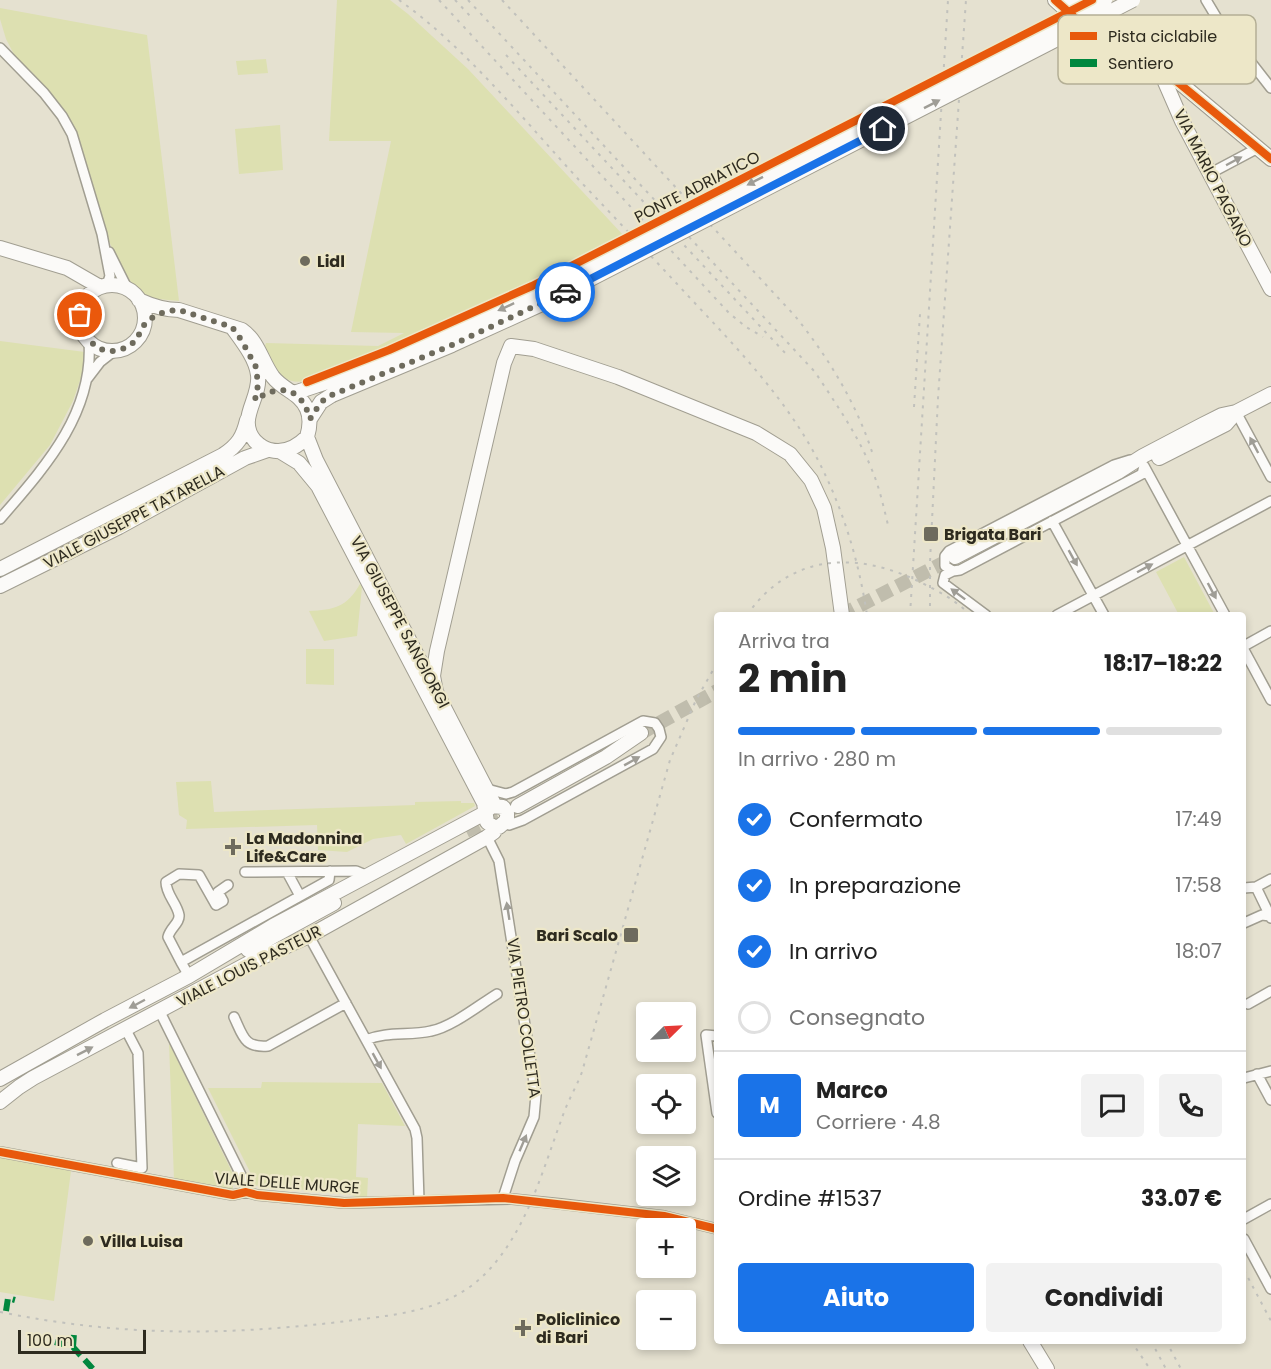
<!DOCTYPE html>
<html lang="it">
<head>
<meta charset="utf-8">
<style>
	body { margin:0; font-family:Poppins,sans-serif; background:#f2f2f2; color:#222; height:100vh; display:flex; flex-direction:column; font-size:22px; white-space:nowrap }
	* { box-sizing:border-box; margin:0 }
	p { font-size:20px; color:#767676 }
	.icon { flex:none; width:33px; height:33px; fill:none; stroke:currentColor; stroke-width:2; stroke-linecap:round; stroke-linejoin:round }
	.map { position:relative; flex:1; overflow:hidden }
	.drawer { position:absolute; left:714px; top:612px; width:532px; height:732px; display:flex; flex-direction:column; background:#fff; border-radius:6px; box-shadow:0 3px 9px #0003 }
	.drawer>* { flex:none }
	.needle { width:39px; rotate:66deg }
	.controls { position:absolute; left:636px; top:1002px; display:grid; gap:12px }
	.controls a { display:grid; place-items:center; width:60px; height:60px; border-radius:6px; background:#fff; box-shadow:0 3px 9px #0003; font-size:30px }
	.scale { position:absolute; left:18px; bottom:15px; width:128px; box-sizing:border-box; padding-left:6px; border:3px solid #2e2b1f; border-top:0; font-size:16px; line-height:21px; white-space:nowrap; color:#2e2b1f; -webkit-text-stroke:4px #ede7c8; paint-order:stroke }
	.pin { position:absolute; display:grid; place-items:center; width:51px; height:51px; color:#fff; margin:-26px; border:3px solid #fff; border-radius:50%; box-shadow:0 2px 6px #0007 }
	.courier { position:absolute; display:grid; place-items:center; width:60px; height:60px; margin:-30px; border:4px solid #1a73e8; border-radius:50%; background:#fff; color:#222; box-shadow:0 2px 8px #0007 }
	.overview em { font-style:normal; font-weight:700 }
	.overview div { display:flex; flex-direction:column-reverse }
	.overview { display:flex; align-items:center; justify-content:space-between; height:102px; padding:0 24px }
	h1 { font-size:39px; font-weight:700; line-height:45px }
	.bar { display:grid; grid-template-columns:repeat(4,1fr); gap:9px 6px; align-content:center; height:72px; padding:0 24px }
	.bar i { height:8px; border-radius:4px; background:#e0e0e0 }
	.bar .selected { background:#1a73e8 }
	.bar p { grid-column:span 4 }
	.line { display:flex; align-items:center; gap:15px; padding:0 24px; border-top:2px solid #e0e0e0 }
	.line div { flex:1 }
	.round { display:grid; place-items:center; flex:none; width:63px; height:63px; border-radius:6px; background:#f2f2f2 }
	ol { padding:0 24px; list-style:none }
	li { display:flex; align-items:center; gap:18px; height:66px }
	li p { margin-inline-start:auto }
	li .icon { padding:6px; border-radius:50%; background:#1a73e8; color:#fff; stroke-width:4 }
	li:last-child { color:#767676 }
	li i { width:33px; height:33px; border:3px solid #e0e0e0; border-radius:50% }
	.button { display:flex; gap:12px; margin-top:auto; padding:12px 24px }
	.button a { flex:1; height:69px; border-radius:6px; background:#1a73e8; color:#fff; font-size:24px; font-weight:700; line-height:69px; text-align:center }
	.button a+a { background:#f2f2f2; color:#222 }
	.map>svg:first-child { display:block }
	.green { fill:#dde0b1 }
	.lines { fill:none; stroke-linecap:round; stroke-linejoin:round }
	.secondary-tunnel { stroke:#c0bdad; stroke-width:14; stroke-dasharray:14 7; stroke-linecap:butt }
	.street-casing { stroke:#a19e91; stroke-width:12 }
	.secondary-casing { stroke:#a19e91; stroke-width:16 }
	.street { stroke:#fbfaf8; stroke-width:9 }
	.secondary { stroke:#fbfaf8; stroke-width:14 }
	.rail { stroke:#c1c1bc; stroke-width:2; stroke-dasharray:3 6; stroke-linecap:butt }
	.street-bridge-casing { stroke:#a19e91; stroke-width:12; stroke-linecap:butt }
	.secondary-bridge-casing { stroke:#a19e91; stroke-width:16; stroke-linecap:butt }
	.street-bridge { stroke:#fbfaf8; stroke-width:9 }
	.secondary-bridge { stroke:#fbfaf8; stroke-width:14 }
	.quiet { stroke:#00873e; stroke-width:6; stroke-dasharray:12 6; stroke-linecap:butt }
	.cycleway-casing { stroke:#ede7c8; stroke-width:11 }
	.cycleway { stroke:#e8590c; stroke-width:8 }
	.oneway { fill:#9f9d96 }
	.done { stroke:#6e6b5d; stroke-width:6; stroke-dasharray:0 10.8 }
	.route { stroke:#1a73e8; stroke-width:8 }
	.poi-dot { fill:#6e6b5d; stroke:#ede7c8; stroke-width:2 }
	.labels { text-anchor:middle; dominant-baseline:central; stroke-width:4.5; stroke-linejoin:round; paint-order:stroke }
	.street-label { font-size:16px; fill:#2e2b1f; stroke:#ede7c8 }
	.poi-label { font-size:16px; font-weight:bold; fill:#2e2b1f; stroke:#ede7c8; text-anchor:start }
	.key { fill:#ede7c8; stroke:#b4af95; stroke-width:1.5 }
	.key-label { font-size:16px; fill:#2e2b1f }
</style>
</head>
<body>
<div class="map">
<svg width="1271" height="1369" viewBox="0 0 1271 1369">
	<rect width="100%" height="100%" fill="#e5e1d0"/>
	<!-- green -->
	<path class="green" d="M337,0H390L408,14L468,69L624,236C520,290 414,339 304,381C280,386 274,363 265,346L266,343L378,346L404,333L351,332L391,141H329Z
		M0,8L147,35L179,301L147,298L133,285L120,265L107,237L71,121L33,73L18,62L6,39L0,19Z
		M266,59L268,73L238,75L236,61Z
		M280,125L283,170L239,174L235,129Z
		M0,341L85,352L87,360L73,401L50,445L0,505Z
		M1184,557L1215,615H1179L1156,572Z
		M360,584L362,587L357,636L324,641L309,611C334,610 347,607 360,584Z
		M306,649H334V685L306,684Z
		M211,781L214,812L415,805V802L461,801V803H474L475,806L406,844L401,835L373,839L347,852L318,850L317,825L186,829L187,820L179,815L176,782Z
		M169,1043L233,1174V1190L174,1180Z
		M262,1082L382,1083L405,1126L358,1124L356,1177L368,1178L367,1198L357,1197L348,1194L251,1185L246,1177L251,1174L208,1088H261Z
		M0,1155L71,1171L54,1301L0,1292Z"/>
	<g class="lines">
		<!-- secondary-tunnel -->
		<path class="secondary-tunnel" d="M841,615L955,557
			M641,733L717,691
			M466,831L516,807"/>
		<defs>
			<path id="street" d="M1206,0L1218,20L1271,88
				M0,48L44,93L62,116L72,134L102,234L110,276L107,285
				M1209,174L1258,148
				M109,252L128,290
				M87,379L100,362L114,351
				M1236,412L1271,477
				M1130,460L1114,465L949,551L945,556V566L953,571L960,570L1142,474L1144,466
				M1144,466L1225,615
				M0,519C44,468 94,414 89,341
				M1052,521L1104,615
				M953,571L945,575L943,583L986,615
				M1057,615L1271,501
				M1244,646L1271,631
				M1244,650L1271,700
				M487,789L506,794L513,792L643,721L655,723L659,729L661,737L653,749L523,820L509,825L505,823
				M487,837L499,861L536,1095L534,1117L515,1161L503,1198
				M245,872L356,871L368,876
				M287,872L300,896
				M1256,887L1271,918
				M1244,888L1256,887L1271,879
				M1244,923L1262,915L1270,916
				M309,936L415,1129L417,1138L419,1201
				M181,962L168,937C170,928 180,923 179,915C177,903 166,895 166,882L179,874L199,875L216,905L223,901L218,892L228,885
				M189,976L181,962L329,880L330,871
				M1248,1004L1271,991
				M160,1012L243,1179L246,1192
				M234,1017C243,1036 244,1048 268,1046L346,1003
				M717,1036L706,1035L717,1113
				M366,1040C387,1031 409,1036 431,1031C452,1027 479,1005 497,994
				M1257,1074L1271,1100
				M1244,1078L1271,1071
				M0,1152L233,1195L246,1192L257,1195L344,1203L512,1199
				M117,1163L142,1168L138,1053L126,1030
				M561,1204L664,1216L717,1229
				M1244,1219L1271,1204
				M1244,1239L1271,1289"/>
			<path id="secondary" d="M1055,0L1073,16L1081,28L1104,36L1130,50
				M1060,0L1067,2L1079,0
				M1107,17L1119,32L1271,159
				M1158,66L1182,121L1271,289
				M0,248L67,268L100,287
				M79 318a33 33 0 1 1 66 0a33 33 0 1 1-66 0Z
				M139,300C152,306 165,310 179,310L242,330C258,341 262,362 273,377C283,390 300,393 307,409C311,418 310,427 307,437C297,447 285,454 270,450C265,449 259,445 255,441C236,419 261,399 258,375C256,358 242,341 232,327
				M294,393L327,382
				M310,419L321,402L332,395
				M307,437L316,460L494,804
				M1159,458L1226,424L1233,416
				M955,557L1118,472L1143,456L1202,425L1222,415L1236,412L1271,394
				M0,569L223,455C238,445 243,437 247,420
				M0,586L119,527L245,458L268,450
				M436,692L433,676L437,651L504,363L511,346L534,349L618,377L756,433L790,454L811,480L824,508L833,548L842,615
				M518,806L606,757L641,733
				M248,950L334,903
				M0,1079L105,1020L189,976L273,926L483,814L492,806L503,807L507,813V820L499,827L492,826L487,822L484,803L318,486L299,463L281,452
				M0,1102L19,1087L33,1078L247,964L309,936L487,837L494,832L496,827
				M1030,1341L1047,1369"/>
		</defs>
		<!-- street casing -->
		<use href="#street" class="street-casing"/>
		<!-- secondary casing -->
		<use href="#secondary" class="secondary-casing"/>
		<!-- street -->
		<use href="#street" class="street"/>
		<!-- secondary -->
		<use href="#secondary" class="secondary"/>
		<!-- rail -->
		<path class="rail" d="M399,0C464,46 525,121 579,180C617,220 654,259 691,299C739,350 788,401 820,464C844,512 859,562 867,615
			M439,0L729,313L746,327L763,337
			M455,0L472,18
			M468,0L815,372C836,404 858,435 872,470C880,489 884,509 889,529
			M502,0L795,316C828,357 857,404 873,455
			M506,55L787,355
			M914,407L920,314
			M747,615C790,553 857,551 920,582C938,591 956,600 970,615
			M910,615L948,0
			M930,615V562L938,398L966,0
			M1244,1270L1271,1321
			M0,1312C120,1336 219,1336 339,1322C391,1315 448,1313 487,1272C527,1230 542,1172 562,1118C567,1102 576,1088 582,1072L670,760L696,700L717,663
			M1131,1341L1150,1369
			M1151,1341L1166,1369
			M1166,1341L1181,1369"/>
		<defs>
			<path id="street-bridge" d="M512,1199L561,1204"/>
			<path id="secondary-bridge" d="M327,382L446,334L522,299L1105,0
				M332,395L452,345L542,304L1133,0"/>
		</defs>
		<!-- street-bridge casing -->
		<use href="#street-bridge" class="street-bridge-casing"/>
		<!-- secondary-bridge casing -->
		<use href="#secondary-bridge" class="secondary-bridge-casing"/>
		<!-- street-bridge -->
		<use href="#street-bridge" class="street-bridge"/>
		<!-- secondary-bridge -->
		<use href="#secondary-bridge" class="secondary-bridge"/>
		<!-- quiet -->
		<path class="quiet" d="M6,1311L8,1298L15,1300
			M55,1342L73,1347L93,1369
			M73,1347L74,1333"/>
		<defs>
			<path id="cycleway" d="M1055,0L1073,16L1081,28L1112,40L1158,66L1271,159
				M307,382L389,350L532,286L1092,0
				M0,1152L233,1195L246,1192L257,1195L344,1203L503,1198L664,1216L717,1229"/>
		</defs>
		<!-- cycleway casing -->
		<use href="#cycleway" class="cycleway-casing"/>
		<!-- cycleway -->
		<use href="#cycleway" class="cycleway"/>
	</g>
	<!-- one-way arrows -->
	<defs><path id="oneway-solid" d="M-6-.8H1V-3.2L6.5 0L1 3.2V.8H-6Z" transform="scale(1.5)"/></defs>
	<g class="oneway">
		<use href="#oneway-solid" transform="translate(932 104) rotate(-27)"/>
		<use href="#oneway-solid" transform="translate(1234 161) rotate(-28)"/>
		<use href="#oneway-solid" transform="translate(755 181) rotate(153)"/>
		<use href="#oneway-solid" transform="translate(506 307) rotate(155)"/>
		<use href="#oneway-solid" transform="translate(1254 445) rotate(-118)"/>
		<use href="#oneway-solid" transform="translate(1073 558) rotate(61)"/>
		<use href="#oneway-solid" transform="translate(1145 568) rotate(-28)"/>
		<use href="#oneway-solid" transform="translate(1212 591) rotate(62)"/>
		<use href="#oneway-solid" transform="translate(958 594) rotate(-143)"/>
		<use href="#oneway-solid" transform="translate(632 761) rotate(-29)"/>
		<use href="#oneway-solid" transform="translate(508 911) rotate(-99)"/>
		<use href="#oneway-solid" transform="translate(137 1004) rotate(152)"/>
		<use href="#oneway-solid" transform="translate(85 1051) rotate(-27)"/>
		<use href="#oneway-solid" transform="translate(377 1061) rotate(61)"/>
		<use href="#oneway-solid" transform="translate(523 1143) rotate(-67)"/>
	</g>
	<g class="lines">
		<!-- done -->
		<path class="done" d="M80,315C81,340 103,361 128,346C140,340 138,332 145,324C153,315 167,310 179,310L232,327L242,341L256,367L258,385L255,400C280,383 301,387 310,419L321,402L332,395L452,345L565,292"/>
		<!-- route -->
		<path class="route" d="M565,292L883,129"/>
	</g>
	<!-- markers -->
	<g class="poi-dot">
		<circle cx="305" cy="261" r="6"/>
		<rect x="923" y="526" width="16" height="16" rx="3"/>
		<path d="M230 838h6v6h6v6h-6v6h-6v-6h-6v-6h6z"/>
		<rect x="623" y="927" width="16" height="16" rx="3"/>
		<circle cx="88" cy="1241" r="6"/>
		<path d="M520 1319h6v6h6v6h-6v6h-6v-6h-6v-6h6z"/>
	</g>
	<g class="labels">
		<!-- street labels -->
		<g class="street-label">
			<text transform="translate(1213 178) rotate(63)">VIA MARIO PAGANO</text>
			<text transform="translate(697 187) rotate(-27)">PONTE ADRIATICO</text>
			<text transform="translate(134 517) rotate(-28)">VIALE GIUSEPPE TATARELLA</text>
			<text transform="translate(400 622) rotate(62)">VIA GIUSEPPE SANGIORGI</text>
			<text transform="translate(249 966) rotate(-27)">VIALE LOUIS PASTEUR</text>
			<text transform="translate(524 1018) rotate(82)">VIA PIETRO COLLETTA</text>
			<text transform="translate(287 1183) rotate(4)">VIALE DELLE MURGE</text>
		</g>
		<!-- poi labels -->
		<g class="poi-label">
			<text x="317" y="261">Lidl</text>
			<text x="944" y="534">Brigata Bari</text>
			<text x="246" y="838">La Madonnina<tspan x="246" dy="18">Life&amp;Care</tspan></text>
			<text x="618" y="935" text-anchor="end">Bari Scalo</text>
			<text x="100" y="1241">Villa Luisa</text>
			<text x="536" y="1319">Policlinico<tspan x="536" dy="18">di Bari</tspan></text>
		</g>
	</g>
	<!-- legend -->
	<rect x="1058" y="15" width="198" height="69" rx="9" class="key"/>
	<rect x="1070" y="32" width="27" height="8" fill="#e8590c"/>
	<rect x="1070" y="59" width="27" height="8" fill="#00873e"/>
	<g class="key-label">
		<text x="1108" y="42">Pista ciclabile</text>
		<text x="1108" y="69">Sentiero</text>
	</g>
</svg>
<div class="controls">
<a><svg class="needle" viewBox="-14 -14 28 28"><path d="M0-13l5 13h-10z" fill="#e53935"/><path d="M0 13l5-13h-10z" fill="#767676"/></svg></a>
<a><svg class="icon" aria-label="locate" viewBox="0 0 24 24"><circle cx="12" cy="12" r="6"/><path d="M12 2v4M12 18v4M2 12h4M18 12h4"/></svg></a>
<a><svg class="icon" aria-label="layers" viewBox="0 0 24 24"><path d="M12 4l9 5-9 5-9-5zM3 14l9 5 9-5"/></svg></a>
<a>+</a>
<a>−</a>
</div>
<div class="scale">100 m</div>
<div class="pin" style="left:80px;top:315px;background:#ea580c"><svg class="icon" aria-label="bag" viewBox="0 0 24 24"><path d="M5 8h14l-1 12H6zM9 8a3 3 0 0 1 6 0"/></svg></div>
<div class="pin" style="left:883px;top:129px;background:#1f2937"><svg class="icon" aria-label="home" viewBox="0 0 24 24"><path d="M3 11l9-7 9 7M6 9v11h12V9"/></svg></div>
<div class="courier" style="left:565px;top:292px"><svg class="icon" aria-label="car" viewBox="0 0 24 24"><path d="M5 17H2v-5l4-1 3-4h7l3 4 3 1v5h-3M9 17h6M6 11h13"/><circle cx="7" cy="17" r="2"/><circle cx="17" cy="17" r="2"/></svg></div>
<section class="drawer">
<div class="overview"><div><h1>2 min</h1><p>Arriva tra</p></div><em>18:17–18:22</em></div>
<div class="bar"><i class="selected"></i><i class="selected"></i><i class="selected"></i><i></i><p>In arrivo · 280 m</p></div>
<ol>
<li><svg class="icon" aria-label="check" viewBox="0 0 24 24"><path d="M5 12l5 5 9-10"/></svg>Confermato<p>17:49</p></li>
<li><svg class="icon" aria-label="check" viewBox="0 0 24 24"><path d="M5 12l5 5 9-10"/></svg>In preparazione<p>17:58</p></li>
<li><svg class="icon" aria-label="check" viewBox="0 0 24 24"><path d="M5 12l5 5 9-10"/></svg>In arrivo<p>18:07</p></li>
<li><i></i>Consegnato</li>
</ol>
<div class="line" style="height:108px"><b class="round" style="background:#1a73e8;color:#fff">M</b><div><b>Marco</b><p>Corriere · 4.8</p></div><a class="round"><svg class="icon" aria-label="chat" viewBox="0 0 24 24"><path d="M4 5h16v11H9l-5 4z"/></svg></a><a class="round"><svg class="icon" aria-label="phone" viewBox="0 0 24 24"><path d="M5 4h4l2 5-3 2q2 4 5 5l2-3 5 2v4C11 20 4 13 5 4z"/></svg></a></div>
<div class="line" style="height:78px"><div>Ordine #1537</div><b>33.07 €</b></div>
<div class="button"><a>Aiuto</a><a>Condividi</a></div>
</section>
</div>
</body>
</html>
